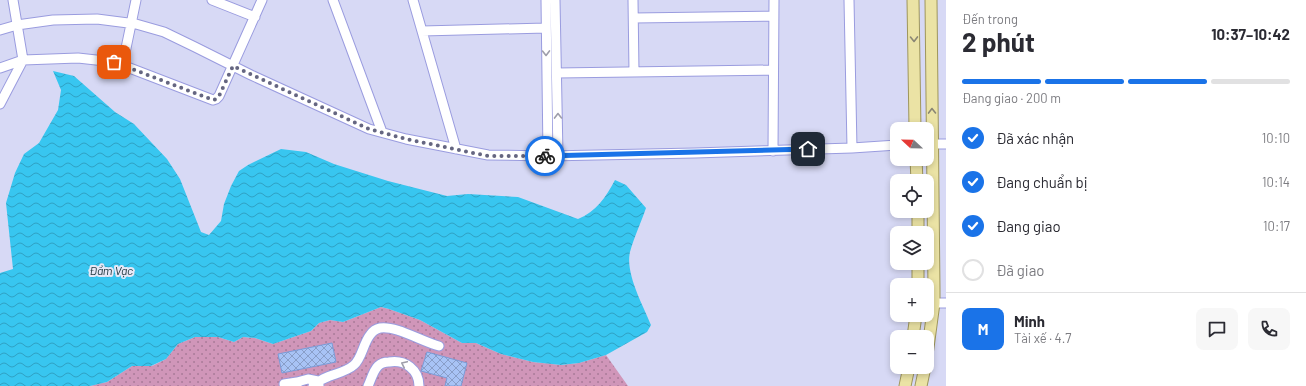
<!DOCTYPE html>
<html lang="vi">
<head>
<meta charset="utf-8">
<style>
	body { margin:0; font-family:Barlow,sans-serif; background:#f7f7f7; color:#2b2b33; height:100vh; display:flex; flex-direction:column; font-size:15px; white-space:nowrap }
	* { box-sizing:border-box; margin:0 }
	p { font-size:13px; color:#7c7c81 }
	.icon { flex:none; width:22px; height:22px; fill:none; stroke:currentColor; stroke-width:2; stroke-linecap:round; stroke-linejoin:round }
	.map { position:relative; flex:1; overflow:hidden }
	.panel { display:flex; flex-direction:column; background:#fff; width:360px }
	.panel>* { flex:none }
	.needle { width:26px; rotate:292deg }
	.buttons { position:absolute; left:890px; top:122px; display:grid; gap:8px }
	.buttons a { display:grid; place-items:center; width:44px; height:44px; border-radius:8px; background:#fff; box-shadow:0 2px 6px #0003; font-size:20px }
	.pin { position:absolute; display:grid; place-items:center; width:34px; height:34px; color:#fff; margin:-17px; border-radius:8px; box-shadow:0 2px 6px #0006 }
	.courier { position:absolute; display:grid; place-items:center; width:40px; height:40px; margin:-20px; border:3px solid #1a73e8; border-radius:50%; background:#fff; color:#222; box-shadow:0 1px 5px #0007 }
	.summary em { font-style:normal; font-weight:700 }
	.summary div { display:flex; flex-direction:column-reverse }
	.summary { display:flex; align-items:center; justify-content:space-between; height:68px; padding:0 16px }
	h1 { font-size:26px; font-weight:700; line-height:30px }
	.bar { display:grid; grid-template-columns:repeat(4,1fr); gap:6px 4px; align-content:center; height:48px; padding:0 16px }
	.bar i { height:5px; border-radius:3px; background:#e1e1e2 }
	.bar .current { background:#1a73e8 }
	.bar p { grid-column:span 4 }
	.line { display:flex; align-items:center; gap:10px; padding:0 16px; border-top:1px solid #e1e1e2 }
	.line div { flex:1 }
	.round { display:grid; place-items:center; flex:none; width:42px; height:42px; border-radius:8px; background:#f7f7f7 }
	ol { padding:0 16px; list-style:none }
	li { display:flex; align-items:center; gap:12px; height:44px }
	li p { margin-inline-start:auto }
	li .icon { padding:4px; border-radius:50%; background:#1a73e8; color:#fff; stroke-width:4 }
	li:last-child { color:#7c7c81 }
	li i { width:22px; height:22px; border:2px solid #e1e1e2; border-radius:50% }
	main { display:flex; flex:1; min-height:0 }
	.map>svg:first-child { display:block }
	.grass { fill:url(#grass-dots) }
	.water { fill:url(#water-waves) }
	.building { fill:url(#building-cross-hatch); stroke:#7a9bd7 }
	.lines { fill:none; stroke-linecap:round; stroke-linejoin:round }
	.minor-casing { stroke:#9a9cdf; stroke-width:11 }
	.major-casing { stroke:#9e965c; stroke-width:13 }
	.minor { stroke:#fff; stroke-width:9 }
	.major { stroke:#ebe3a5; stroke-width:11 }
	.oneway { stroke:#8a8674 }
	.oneway2 { stroke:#9e9eaa }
	.done { stroke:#656681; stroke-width:4; stroke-dasharray:0 7.2 }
	.route { stroke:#1a73e8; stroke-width:5 }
	.labels { text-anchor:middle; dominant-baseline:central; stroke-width:4; stroke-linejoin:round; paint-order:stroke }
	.water-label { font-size:12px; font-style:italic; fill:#233a42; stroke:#e6e8f6 }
</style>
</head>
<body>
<main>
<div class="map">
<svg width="946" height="386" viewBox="0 0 946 386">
	<defs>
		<pattern id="grass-dots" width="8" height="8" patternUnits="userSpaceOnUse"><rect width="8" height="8" fill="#d096b9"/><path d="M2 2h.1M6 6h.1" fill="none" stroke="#a97a98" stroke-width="1.8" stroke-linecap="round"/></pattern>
		<pattern id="water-waves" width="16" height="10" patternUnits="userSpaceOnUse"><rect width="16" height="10" fill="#38c6f0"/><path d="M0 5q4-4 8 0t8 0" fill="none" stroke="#2fa1c4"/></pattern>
		<pattern id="building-cross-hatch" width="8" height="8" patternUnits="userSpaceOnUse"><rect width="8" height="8" fill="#a8c3f5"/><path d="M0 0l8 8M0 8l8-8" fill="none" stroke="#899ec8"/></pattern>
	</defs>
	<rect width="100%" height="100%" fill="#d7d9f5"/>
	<!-- grass -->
	<path class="grass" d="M381,307L389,309L420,320L462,343H476L501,354L533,362L561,365L579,363L606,355L628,386H90L107,382L132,366H152L166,359L178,344L195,337H218L234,342L243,337L255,338L273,344L311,331L319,323L330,320L343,322Z"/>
	<!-- water -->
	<path class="water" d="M53,71L74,76L115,112L134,124L167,159L180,179L201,232L209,235L221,221L224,204L231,186L239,171L248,165L281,149L306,152L334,164L388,181L447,196L468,194L518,197L578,219C596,212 606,197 615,180L626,185L646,208C641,223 634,237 630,252C625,273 643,305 651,325L647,332L606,355L579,363L561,365L533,362L501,354L476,343H462L420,320L389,309L381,307L343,322L330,320L319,323L311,331L273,344L255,338L243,337L234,342L218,337H195L178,344L166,359L151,366H132L107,382L90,386H0V273L13,269L6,203L15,173L24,154L39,143L58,110L61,90Z"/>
	<!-- building -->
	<path class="building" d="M332,343L336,362L282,373L278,354Z
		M427,352L467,363L461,386H445L447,378L421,371Z"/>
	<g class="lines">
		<defs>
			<path id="minor" d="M212,0L255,17
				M333,0L382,132
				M413,0L456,149
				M546,0L548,156
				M555,0L558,155
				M633,0L634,72
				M849,0L852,148
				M634,18L773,16
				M0,30L17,25L53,20L97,19L136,24L164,32L195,47L251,75L369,129L406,139L488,155L548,156L695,153L852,148L897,145
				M422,31L546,28
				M125,53L136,0
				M0,68L23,60L78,58L114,62L213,100L216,99L219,96L262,0
				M557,73L773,70
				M0,104L23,60L13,0
				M927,144H946
				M773,151L774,0
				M934,303H946
				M284,384L297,382
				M297,386V382L308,379L318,381L319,385
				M313,386C324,374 343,375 354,365C362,358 363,344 370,335C372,332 375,329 380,328C395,325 423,342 439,346
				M368,386C371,380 373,371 378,366C381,363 385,362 389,362C405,359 419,370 419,386"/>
			<path id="major" d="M913,0L915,129
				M916,159L917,181
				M918,211V233
				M918,285V263
				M913,337L916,315
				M927,355L934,303V290L931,0
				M905,386L909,367
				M921,386L925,367"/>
		</defs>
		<!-- minor casing -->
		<use href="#minor" class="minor-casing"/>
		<!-- major casing -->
		<use href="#major" class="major-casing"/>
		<!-- minor -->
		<use href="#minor" class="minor"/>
		<!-- major -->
		<use href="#major" class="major"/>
	</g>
	<!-- one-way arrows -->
	<defs><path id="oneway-chevron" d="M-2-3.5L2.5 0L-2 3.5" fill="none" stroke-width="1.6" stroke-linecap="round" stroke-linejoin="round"/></defs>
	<g class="oneway">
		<use href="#oneway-chevron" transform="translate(914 39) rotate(89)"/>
		<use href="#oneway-chevron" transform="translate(932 111) rotate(-91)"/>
	</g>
	<g class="oneway2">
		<use href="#oneway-chevron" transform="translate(546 53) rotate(89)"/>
		<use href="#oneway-chevron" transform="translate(558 116) rotate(-91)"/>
		<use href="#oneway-chevron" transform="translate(404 364) rotate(-155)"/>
	</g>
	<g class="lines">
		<!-- done -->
		<path class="done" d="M114,62L213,100L216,99L219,96L233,66L369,129L406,139L488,156H545"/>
		<!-- route -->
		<path class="route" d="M545,156L808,149"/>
	</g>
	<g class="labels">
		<!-- water labels -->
		<g class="water-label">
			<text x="111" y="270">Đầm Vạc</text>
		</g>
	</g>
</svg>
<div class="buttons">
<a><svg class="needle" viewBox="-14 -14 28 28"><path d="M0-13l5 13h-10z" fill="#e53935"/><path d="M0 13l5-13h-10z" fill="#7c7c81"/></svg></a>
<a><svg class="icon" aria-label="locate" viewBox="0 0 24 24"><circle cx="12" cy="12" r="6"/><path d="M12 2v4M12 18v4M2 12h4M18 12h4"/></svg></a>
<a><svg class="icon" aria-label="layers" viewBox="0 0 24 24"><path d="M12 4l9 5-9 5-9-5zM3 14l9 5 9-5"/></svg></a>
<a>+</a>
<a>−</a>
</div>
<div class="pin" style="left:114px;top:62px;background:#ea580c"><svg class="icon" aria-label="bag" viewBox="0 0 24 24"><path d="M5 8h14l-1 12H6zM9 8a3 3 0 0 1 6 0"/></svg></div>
<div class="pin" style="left:808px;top:149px;background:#1f2937"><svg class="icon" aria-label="home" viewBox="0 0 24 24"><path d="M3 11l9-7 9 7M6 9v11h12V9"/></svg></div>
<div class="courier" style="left:545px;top:156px"><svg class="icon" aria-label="bike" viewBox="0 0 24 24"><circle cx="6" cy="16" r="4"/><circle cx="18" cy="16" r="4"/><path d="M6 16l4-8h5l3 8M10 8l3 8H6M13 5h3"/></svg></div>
</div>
<section class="panel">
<div class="summary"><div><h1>2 phút</h1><p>Đến trong</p></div><em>10:37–10:42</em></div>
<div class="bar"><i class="current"></i><i class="current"></i><i class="current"></i><i></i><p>Đang giao · 200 m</p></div>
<ol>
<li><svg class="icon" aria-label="check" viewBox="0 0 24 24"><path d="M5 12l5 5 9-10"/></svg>Đã xác nhận<p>10:10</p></li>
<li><svg class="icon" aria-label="check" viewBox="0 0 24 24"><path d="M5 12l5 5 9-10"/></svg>Đang chuẩn bị<p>10:14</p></li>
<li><svg class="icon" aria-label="check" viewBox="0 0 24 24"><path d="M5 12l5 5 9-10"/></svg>Đang giao<p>10:17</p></li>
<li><i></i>Đã giao</li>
</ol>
<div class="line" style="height:72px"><b class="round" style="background:#1a73e8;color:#fff">M</b><div><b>Minh</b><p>Tài xế · 4.7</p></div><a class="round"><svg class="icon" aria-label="chat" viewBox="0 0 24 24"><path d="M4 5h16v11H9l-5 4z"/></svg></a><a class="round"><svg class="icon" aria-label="phone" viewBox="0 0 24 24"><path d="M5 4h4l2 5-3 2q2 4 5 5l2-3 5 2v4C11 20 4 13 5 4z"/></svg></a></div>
</section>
</main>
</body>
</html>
